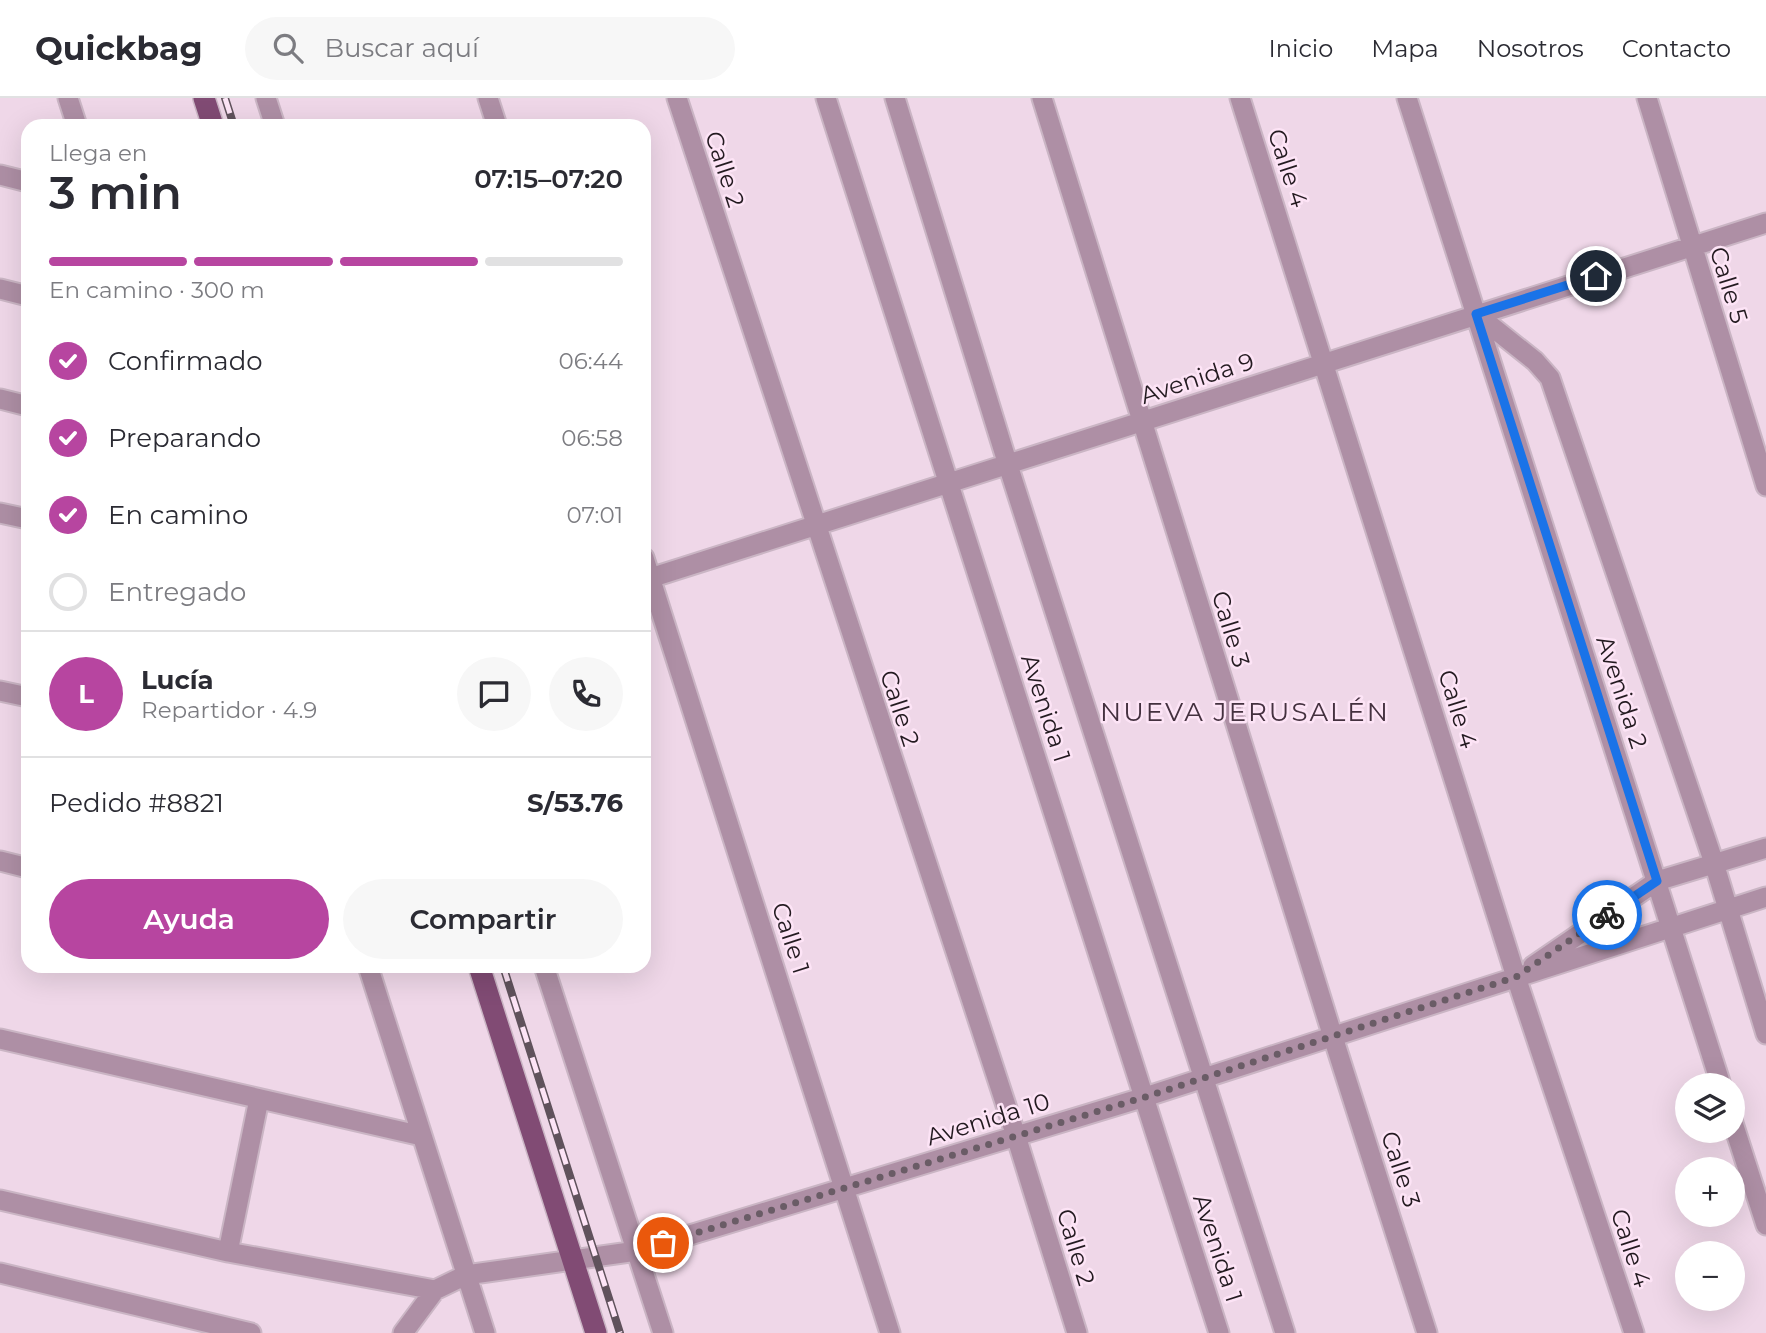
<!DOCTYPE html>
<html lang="es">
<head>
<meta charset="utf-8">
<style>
	body { margin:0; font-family:Montserrat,sans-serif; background:#f7f7f7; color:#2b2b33; height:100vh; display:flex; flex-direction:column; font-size:26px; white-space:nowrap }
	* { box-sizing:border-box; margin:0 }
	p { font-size:23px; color:#7c7c81 }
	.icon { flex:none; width:38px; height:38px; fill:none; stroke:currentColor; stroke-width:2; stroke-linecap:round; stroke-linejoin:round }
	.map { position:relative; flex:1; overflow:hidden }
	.details { position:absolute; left:21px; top:21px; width:630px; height:854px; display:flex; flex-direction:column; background:#fff; border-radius:21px; box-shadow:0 7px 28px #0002 }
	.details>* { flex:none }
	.tools { position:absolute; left:1675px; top:975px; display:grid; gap:14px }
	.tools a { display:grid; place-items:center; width:70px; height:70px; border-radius:50%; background:#fff; box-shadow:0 7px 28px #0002; font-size:35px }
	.pin { position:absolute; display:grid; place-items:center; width:60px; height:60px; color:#fff; margin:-30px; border:4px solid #fff; border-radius:50%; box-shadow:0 2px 7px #0007 }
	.courier { position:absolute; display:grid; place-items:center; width:70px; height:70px; margin:-35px; border:5px solid #1a73e8; border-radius:50%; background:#fff; color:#222; box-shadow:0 2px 9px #0007 }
	.overview em { font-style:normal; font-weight:600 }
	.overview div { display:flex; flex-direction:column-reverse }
	.overview { display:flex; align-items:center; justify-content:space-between; height:119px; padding:0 28px }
	h1 { font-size:46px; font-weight:600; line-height:52px }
	.bar { display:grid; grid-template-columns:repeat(4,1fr); gap:10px 7px; align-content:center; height:84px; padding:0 28px }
	.bar i { height:9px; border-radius:5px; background:#e1e1e2 }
	.bar .active { background:#b745a0 }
	.bar p { grid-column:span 4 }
	.line { display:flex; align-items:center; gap:18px; padding:0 28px; border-top:2px solid #e1e1e2 }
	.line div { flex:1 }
	.round { display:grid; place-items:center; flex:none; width:74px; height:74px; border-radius:37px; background:#f7f7f7 }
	ol { padding:0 28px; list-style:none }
	li { display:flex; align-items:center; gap:21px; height:77px }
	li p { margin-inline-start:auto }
	li .icon { padding:7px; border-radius:50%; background:#b745a0; color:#fff; stroke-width:4 }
	li:last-child { color:#7c7c81 }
	li i { width:38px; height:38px; border:4px solid #e1e1e2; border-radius:50% }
	.cta { display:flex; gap:14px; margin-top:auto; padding:14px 28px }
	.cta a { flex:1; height:80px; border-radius:42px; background:#b745a0; color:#fff; font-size:28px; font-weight:600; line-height:80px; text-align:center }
	.cta a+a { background:#f7f7f7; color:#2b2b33 }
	header { display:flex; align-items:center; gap:42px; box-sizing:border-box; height:98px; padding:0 35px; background:#fff; border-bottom:2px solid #e1e1e2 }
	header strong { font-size:33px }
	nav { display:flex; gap:38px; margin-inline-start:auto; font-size:24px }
	.search { width:490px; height:63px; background:#f7f7f7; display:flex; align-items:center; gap:18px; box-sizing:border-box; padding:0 24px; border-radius:38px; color:#7c7c81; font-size:26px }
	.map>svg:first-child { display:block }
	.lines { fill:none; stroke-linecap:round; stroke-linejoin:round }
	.minor-casing { stroke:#cab5c4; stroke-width:23 }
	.major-casing { stroke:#cab5c4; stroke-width:24 }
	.minor { stroke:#ae8fa5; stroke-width:19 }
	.major { stroke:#814b74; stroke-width:21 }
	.rail-casing { stroke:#60525c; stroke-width:8 }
	.rail { stroke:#fde4f6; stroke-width:5; stroke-dasharray:16; stroke-linecap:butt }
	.done { stroke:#6a5c66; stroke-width:7; stroke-dasharray:0 12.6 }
	.route { stroke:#1a73e8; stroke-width:9 }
	.labels { text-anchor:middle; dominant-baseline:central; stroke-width:5; stroke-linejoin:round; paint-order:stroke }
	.street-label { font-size:24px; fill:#231a20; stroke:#fde4f6 }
	.neighbourhood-label { font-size:26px; letter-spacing:2px; fill:#44313f; stroke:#fde4f6 }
</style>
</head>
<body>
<header>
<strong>Quickbag</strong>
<div class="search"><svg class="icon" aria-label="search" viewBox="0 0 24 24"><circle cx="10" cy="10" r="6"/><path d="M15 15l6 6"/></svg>Buscar aquí</div>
<nav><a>Inicio</a><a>Mapa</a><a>Nosotros</a><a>Contacto</a></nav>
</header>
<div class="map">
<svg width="1766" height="1235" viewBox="0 0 1766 1235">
	<rect width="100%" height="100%" fill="#efd7e8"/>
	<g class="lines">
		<defs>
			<path id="minor" d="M68,0L77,28
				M266,0L275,28
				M488,0L497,28
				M677,0L1016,1038L1077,1235
				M826,0L1219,1235
				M895,0L1008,367L1285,1235
				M1042,0L1333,939L1427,1235
				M1240,0L1516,879L1634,1235
				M1407,0L1721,987
				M1647,0L1766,388
				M0,77L28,84
				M0,191L28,198
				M1476,216L1535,263L1550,280L1714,765L1766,936
				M0,301L28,308
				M0,415L28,421
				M644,460L890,1235
				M644,482L1766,125
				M0,593L28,599
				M0,763L28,770
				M368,868L485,1235
				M544,868L663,1235
				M1533,868L1657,783L1766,750
				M0,941L422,1038
				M1732,1022L1766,1127
				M0,1102L228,1154L435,1192L466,1177L637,1153L1145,999L1766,799
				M228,1154L259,1001
				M0,1175L251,1235
				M403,1235L435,1192"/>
			<path id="major" d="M204,0L213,28
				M479,868L596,1235"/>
		</defs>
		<!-- minor casing -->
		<use href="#minor" class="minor-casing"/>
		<!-- major casing -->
		<use href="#major" class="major-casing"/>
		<!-- minor -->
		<use href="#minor" class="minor"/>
		<!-- major -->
		<use href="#major" class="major"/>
		<defs>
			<path id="rail" d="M225,0L234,28
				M503,868L620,1235"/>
		</defs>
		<!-- rail casing -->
		<use href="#rail" class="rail-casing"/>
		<!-- rail -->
		<use href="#rail" class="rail"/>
	</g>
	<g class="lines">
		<!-- done -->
		<path class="done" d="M663,1145L1145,999L1516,879L1607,817"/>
		<!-- route -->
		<path class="route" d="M1596,178L1476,216L1657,783L1607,817"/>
	</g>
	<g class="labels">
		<!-- street labels -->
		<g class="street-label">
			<text transform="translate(1288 70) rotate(72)">Calle 4</text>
			<text transform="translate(725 71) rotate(72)">Calle 2</text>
			<text transform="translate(1729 187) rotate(73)">Calle 5</text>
			<text transform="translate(1197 280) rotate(-18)">Avenida 9</text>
			<text transform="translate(1231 531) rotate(73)">Calle 3</text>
			<text transform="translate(1622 594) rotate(72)">Avenida 2</text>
			<text transform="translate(900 610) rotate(72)">Calle 2</text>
			<text transform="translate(1046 610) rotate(72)">Avenida 1</text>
			<text transform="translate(1458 611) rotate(73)">Calle 4</text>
			<text transform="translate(791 840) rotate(72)">Calle 1</text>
			<text transform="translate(988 1021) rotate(-17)">Avenida 10</text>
			<text transform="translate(1401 1071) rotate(72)">Calle 3</text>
			<text transform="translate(1076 1149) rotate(73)">Calle 2</text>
			<text transform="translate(1218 1150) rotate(72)">Avenida 1</text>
			<text transform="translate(1631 1150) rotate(72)">Calle 4</text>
		</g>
		<!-- neighbourhood labels -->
		<g class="neighbourhood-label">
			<text x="1245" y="614">NUEVA JERUSALÉN</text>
		</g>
	</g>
</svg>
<div class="tools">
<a><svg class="icon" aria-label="layers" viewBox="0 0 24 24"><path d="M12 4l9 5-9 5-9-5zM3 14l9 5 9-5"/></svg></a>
<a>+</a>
<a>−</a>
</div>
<div class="pin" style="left:663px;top:1145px;background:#ea580c"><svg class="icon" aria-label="bag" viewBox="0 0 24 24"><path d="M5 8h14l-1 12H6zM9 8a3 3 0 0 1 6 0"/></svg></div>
<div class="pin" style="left:1596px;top:178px;background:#1f2937"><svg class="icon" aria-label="home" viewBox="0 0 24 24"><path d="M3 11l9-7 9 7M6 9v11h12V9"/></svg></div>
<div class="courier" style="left:1607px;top:817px"><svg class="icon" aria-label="bike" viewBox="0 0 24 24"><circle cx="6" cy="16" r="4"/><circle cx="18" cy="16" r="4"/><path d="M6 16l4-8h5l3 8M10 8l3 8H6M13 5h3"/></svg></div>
<section class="details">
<div class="overview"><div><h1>3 min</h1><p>Llega en</p></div><em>07:15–07:20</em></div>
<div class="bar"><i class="active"></i><i class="active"></i><i class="active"></i><i></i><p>En camino · 300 m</p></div>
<ol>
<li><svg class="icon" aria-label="check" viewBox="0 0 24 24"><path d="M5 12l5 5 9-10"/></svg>Confirmado<p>06:44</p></li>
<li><svg class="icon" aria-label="check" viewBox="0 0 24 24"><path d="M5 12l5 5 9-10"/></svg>Preparando<p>06:58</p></li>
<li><svg class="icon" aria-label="check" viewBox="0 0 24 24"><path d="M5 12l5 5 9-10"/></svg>En camino<p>07:01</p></li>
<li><i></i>Entregado</li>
</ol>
<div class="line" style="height:126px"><b class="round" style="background:#b745a0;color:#fff">L</b><div><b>Lucía</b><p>Repartidor · 4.9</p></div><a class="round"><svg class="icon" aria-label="chat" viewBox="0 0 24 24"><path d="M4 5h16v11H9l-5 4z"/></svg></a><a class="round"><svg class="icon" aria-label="phone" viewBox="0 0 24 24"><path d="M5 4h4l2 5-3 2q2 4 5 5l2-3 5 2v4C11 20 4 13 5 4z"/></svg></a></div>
<div class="line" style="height:91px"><div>Pedido #8821</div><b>S/53.76</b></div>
<div class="cta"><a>Ayuda</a><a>Compartir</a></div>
</section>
</div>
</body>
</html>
